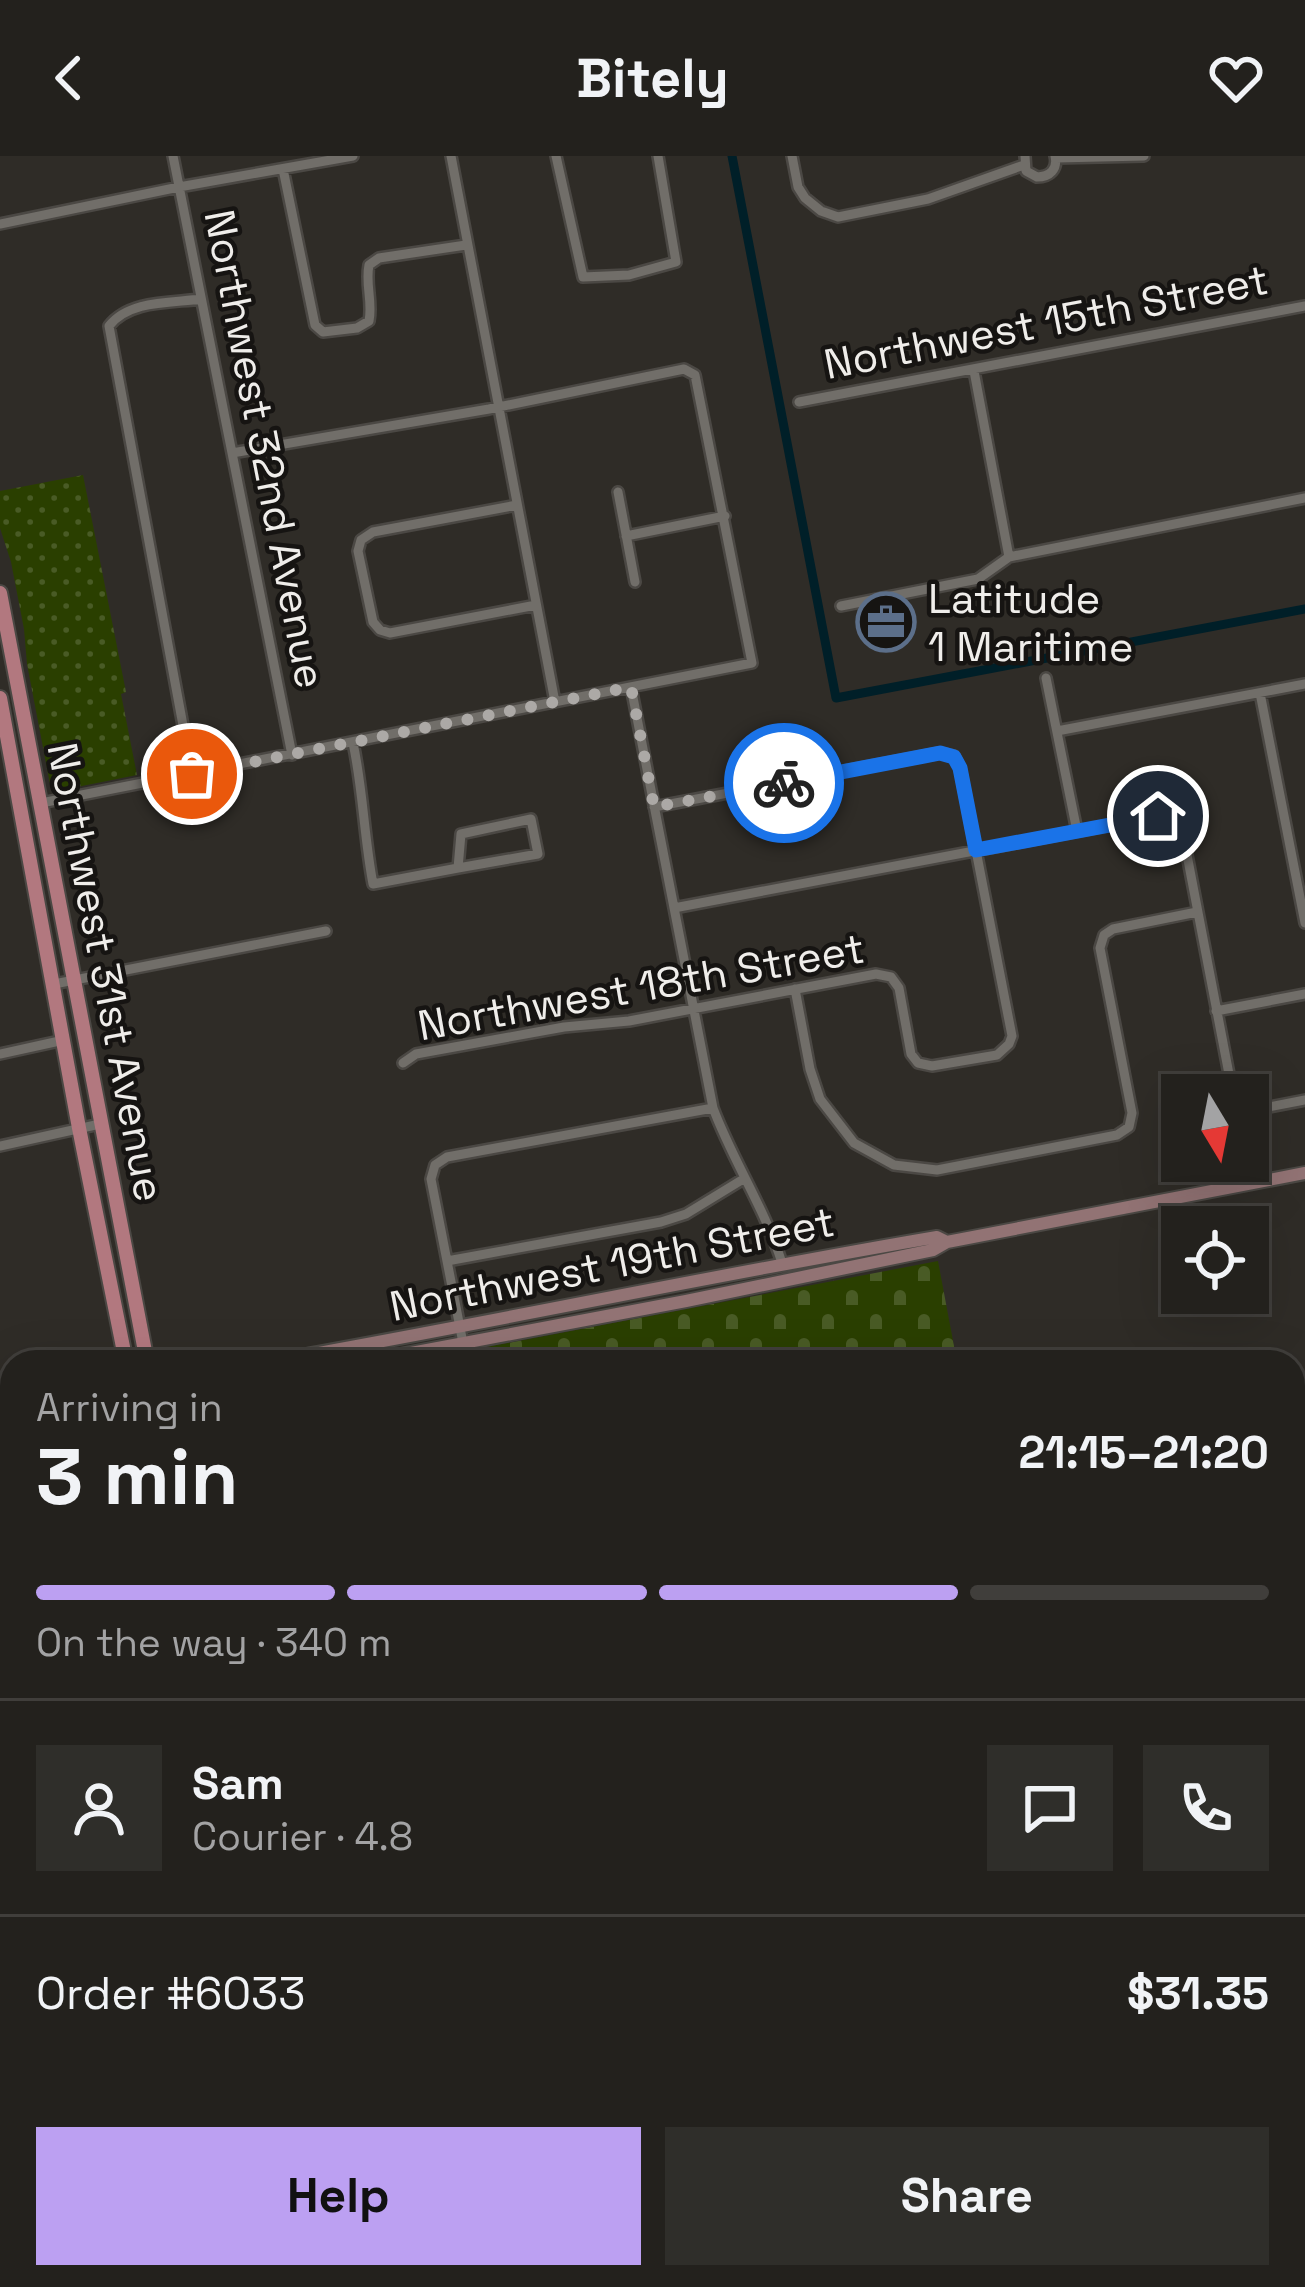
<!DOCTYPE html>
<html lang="en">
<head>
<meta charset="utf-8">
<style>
	body { margin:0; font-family:"Space Grotesk",sans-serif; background:#2f2e2a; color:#f1f3f6; height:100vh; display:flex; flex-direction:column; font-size:45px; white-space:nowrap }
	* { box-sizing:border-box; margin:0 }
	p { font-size:39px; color:#a3a3a4 }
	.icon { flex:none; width:66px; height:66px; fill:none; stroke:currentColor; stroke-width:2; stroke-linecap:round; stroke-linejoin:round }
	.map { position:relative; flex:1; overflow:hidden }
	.sheet { position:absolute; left:0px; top:1194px; width:1305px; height:939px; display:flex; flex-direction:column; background:#23211d; border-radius:36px 36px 0 0; box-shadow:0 12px 48px #0002,0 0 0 3px #403e3b }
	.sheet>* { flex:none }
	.needle { width:78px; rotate:170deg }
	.tools { position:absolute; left:1161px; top:918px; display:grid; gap:24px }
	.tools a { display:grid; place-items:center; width:108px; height:108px; border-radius:0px; background:#23211d; box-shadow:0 12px 48px #0002,0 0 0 3px #403e3b; font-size:60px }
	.pin { position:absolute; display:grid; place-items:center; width:102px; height:102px; color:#fff; margin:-51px; border:6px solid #fff; border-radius:50%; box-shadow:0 3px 12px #0007 }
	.courier { position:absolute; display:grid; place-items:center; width:120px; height:120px; margin:-60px; border:9px solid #1a73e8; border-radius:50%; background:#fff; color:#222; box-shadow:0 3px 15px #0007 }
	.summary em { font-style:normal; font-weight:700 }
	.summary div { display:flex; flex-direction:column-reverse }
	.summary { display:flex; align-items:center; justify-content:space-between; height:204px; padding:0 36px }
	h1 { font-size:78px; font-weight:700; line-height:90px }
	.bar { display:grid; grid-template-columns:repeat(4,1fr); gap:18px 12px; align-content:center; height:144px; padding:0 36px }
	.bar i { height:15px; border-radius:9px; background:#403e3b }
	.bar .on { background:#bca0f2 }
	.bar p { grid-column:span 4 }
	.line { display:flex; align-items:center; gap:30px; padding:0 36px; border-top:3px solid #403e3b }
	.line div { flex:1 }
	.round { display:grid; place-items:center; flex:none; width:126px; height:126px; border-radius:0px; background:#2f2e2a }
	.action { display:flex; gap:24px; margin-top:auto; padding:24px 36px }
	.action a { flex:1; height:138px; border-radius:0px; background:#bca0f2; color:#111; font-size:48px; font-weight:700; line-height:138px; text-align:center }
	.action a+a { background:#2f2e2a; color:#f1f3f6 }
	header { display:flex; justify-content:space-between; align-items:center; height:156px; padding:0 36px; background:#23211d; font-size:54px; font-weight:700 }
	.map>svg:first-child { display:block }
	.cemetery { fill:url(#cemetery-stones) }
	.park { fill:url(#park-dots) }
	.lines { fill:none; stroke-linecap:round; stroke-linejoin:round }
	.canal { stroke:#001f28; stroke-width:9 }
	.street-casing { stroke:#4b4844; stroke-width:14 }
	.secondary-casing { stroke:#4b4844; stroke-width:16 }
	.primary-casing { stroke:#4b4844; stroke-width:18 }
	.street { stroke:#716e69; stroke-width:9 }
	.secondary { stroke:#927374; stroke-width:12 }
	.primary { stroke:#b2787f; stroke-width:14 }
	.done { stroke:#aca9a6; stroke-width:12; stroke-dasharray:0 21.6 }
	.route { stroke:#1a73e8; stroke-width:15 }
	.labels { text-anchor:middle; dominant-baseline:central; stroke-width:9; stroke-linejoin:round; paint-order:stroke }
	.street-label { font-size:42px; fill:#efedea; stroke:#161412 }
	.poi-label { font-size:42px; fill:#efedea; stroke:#161412; text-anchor:start }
</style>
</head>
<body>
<header><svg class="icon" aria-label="back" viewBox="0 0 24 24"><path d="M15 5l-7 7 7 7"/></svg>Bitely<svg class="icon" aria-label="heart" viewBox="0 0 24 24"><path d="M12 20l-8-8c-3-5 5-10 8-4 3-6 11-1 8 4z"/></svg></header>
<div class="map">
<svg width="1305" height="2131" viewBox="0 0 1305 2131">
	<defs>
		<pattern id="cemetery-stones" width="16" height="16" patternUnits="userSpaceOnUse" patternTransform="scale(3)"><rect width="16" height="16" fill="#2a3f00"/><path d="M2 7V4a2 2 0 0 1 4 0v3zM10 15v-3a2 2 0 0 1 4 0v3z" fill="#495b25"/></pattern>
		<pattern id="park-dots" width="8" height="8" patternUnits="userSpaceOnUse" patternTransform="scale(3)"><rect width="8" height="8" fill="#2a3f00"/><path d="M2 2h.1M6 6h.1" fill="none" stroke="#495b25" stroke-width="1.8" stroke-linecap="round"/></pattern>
	</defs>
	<rect width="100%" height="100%" fill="#2f2c27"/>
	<!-- cemetery -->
	<path class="cemetery" d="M938,1105L957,1206H408Z"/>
	<!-- park -->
	<path class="park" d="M83,319L126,536L121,538L137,619L62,634L50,628L27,508L24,473L11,406L0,372V335Z
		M1305,1450V1566L1293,1568V1453Z"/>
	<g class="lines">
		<!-- canal -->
		<path class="canal" d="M732,0L836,542L1305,453"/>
		<defs>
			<path id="street" d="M173,0L292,599
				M451,0L555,546
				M556,0L583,121L629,119L676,106L658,0
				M792,0L798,31L805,42L821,55L838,61L928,43L1024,9
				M1025,0L1026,15L1037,21C1050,21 1058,13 1055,0
				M1056,2L1144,0
				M283,13L315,169L323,176L357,172L369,165C373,146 365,128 369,109L379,102L466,89
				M0,68L179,31L353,0
				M974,215L1009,401
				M799,246L1305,150
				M618,336L635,426
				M517,349L373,376L361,384L358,395L373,466L380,474L390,477L536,449
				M626,380L725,360
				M841,450L978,423L1009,401L1305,342
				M1046,522L1077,675
				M631,531L713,952C733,1005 765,1053 782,1107
				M1260,537L1305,767
				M1057,575L1305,528
				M353,587C363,633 364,681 373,728L458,712
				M192,618L109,170C129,144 171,147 201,143
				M41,647L752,507L695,219L684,213L489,253L232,297
				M531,663L538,698L458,712L461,678Z
				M674,752L1158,660L1175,664L1183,678L1233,939
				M54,828L326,775
				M795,833L810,913L820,943L854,987L894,1009L937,1014L1117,979L1129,971L1132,957L1100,792L1104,779L1113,773L1197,756
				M1216,855L1305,838
				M0,898L64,884
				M403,907L416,898L564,871L629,865L876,818L891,821L899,832L911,898L918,907L932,910L997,899L1009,888L1012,880L960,612L954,600L940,597L654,651
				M1248,955L1305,944
				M0,990L100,968
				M1245,1005L1249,1027
				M447,1105L661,1066L686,1058L745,1022
				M463,1187L431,1023L435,1009L447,1001L713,952
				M0,1398L12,1395
				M0,1625L12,1623
				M1293,1637L1305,1634
				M0,1764L12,1823
				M1293,1770L1305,1768
				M1293,1876L1305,1874
				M1293,1981L1305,1979
				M0,2038L12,2035
				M1293,2086L1305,2083
				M191,2121L194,2131
				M589,2121L591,2131
				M1023,2121L1025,2131
				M89,2127L119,2121"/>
			<path id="secondary" d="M290,1206L301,1200C513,1162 724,1117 937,1081L947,1086
				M363,1206L686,1145L933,1094L947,1086L1305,1017
				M0,1270L12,1267"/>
			<path id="primary" d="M0,437L147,1206
				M0,542L79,972L126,1206
				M300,2121L302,2131
				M320,2121L322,2131"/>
		</defs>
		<!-- street casing -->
		<use href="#street" class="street-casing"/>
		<!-- secondary casing -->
		<use href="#secondary" class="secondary-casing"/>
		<!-- primary casing -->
		<use href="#primary" class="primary-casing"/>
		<!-- street -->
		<use href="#street" class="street"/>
		<!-- secondary -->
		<use href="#secondary" class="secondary"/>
		<!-- primary -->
		<use href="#primary" class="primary"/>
	</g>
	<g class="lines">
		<!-- done -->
		<path class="done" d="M192,618L631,531L654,651L784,627"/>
		<!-- route -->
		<path class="route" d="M784,627L940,597L954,601L960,612L976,694L1158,660"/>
	</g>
	<!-- icons -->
	<defs>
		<symbol id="office-ring" viewBox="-11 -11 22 22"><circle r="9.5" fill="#161412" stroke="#5c6f8a" stroke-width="1.5"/><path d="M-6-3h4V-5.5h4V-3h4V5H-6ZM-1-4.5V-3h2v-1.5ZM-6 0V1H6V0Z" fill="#5c6f8a"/></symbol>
	</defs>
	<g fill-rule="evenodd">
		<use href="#office-ring" x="853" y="433" width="66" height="66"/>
	</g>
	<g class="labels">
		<!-- street labels -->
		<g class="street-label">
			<text transform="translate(1046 166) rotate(-11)">Northwest 15th Street</text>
			<text transform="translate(265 293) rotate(79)">Northwest 32nd Avenue</text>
			<text transform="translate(106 816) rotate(79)">Northwest 31st Avenue</text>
			<text transform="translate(641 831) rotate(-10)">Northwest 18th Street</text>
			<text transform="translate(612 1108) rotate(-11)">Northwest 19th Street</text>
		</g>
		<!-- poi labels -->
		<g class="poi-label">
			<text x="928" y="442">Latitude<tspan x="928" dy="48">1 Maritime</tspan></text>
		</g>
	</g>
</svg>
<div class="tools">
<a><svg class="needle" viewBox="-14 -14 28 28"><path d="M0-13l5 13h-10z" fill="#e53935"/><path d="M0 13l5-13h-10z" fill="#a3a3a4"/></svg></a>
<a><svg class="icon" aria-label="locate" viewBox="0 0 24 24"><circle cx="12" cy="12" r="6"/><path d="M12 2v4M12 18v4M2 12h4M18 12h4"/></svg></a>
</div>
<div class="pin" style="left:192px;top:618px;background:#ea580c"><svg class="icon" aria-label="bag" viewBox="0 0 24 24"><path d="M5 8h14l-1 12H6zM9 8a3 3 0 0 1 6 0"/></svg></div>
<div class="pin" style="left:1158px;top:660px;background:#1f2937"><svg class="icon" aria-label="home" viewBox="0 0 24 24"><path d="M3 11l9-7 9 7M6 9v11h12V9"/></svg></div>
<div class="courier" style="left:784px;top:627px"><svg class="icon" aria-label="bike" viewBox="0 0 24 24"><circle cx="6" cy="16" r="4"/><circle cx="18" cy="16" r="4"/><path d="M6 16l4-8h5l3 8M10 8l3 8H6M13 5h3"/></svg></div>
<section class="sheet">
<div class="summary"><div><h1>3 min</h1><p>Arriving in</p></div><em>21:15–21:20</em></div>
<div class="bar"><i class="on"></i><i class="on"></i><i class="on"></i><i></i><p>On the way · 340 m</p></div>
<div class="line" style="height:216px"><a class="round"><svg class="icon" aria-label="person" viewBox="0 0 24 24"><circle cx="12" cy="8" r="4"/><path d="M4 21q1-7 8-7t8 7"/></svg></a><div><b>Sam</b><p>Courier · 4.8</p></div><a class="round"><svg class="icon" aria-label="chat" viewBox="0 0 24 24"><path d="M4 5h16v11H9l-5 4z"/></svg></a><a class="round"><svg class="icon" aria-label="phone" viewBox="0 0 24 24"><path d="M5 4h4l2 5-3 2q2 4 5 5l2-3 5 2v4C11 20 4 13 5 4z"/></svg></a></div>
<div class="line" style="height:156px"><div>Order #6033</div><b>$31.35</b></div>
<div class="action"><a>Help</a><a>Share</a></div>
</section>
</div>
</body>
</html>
